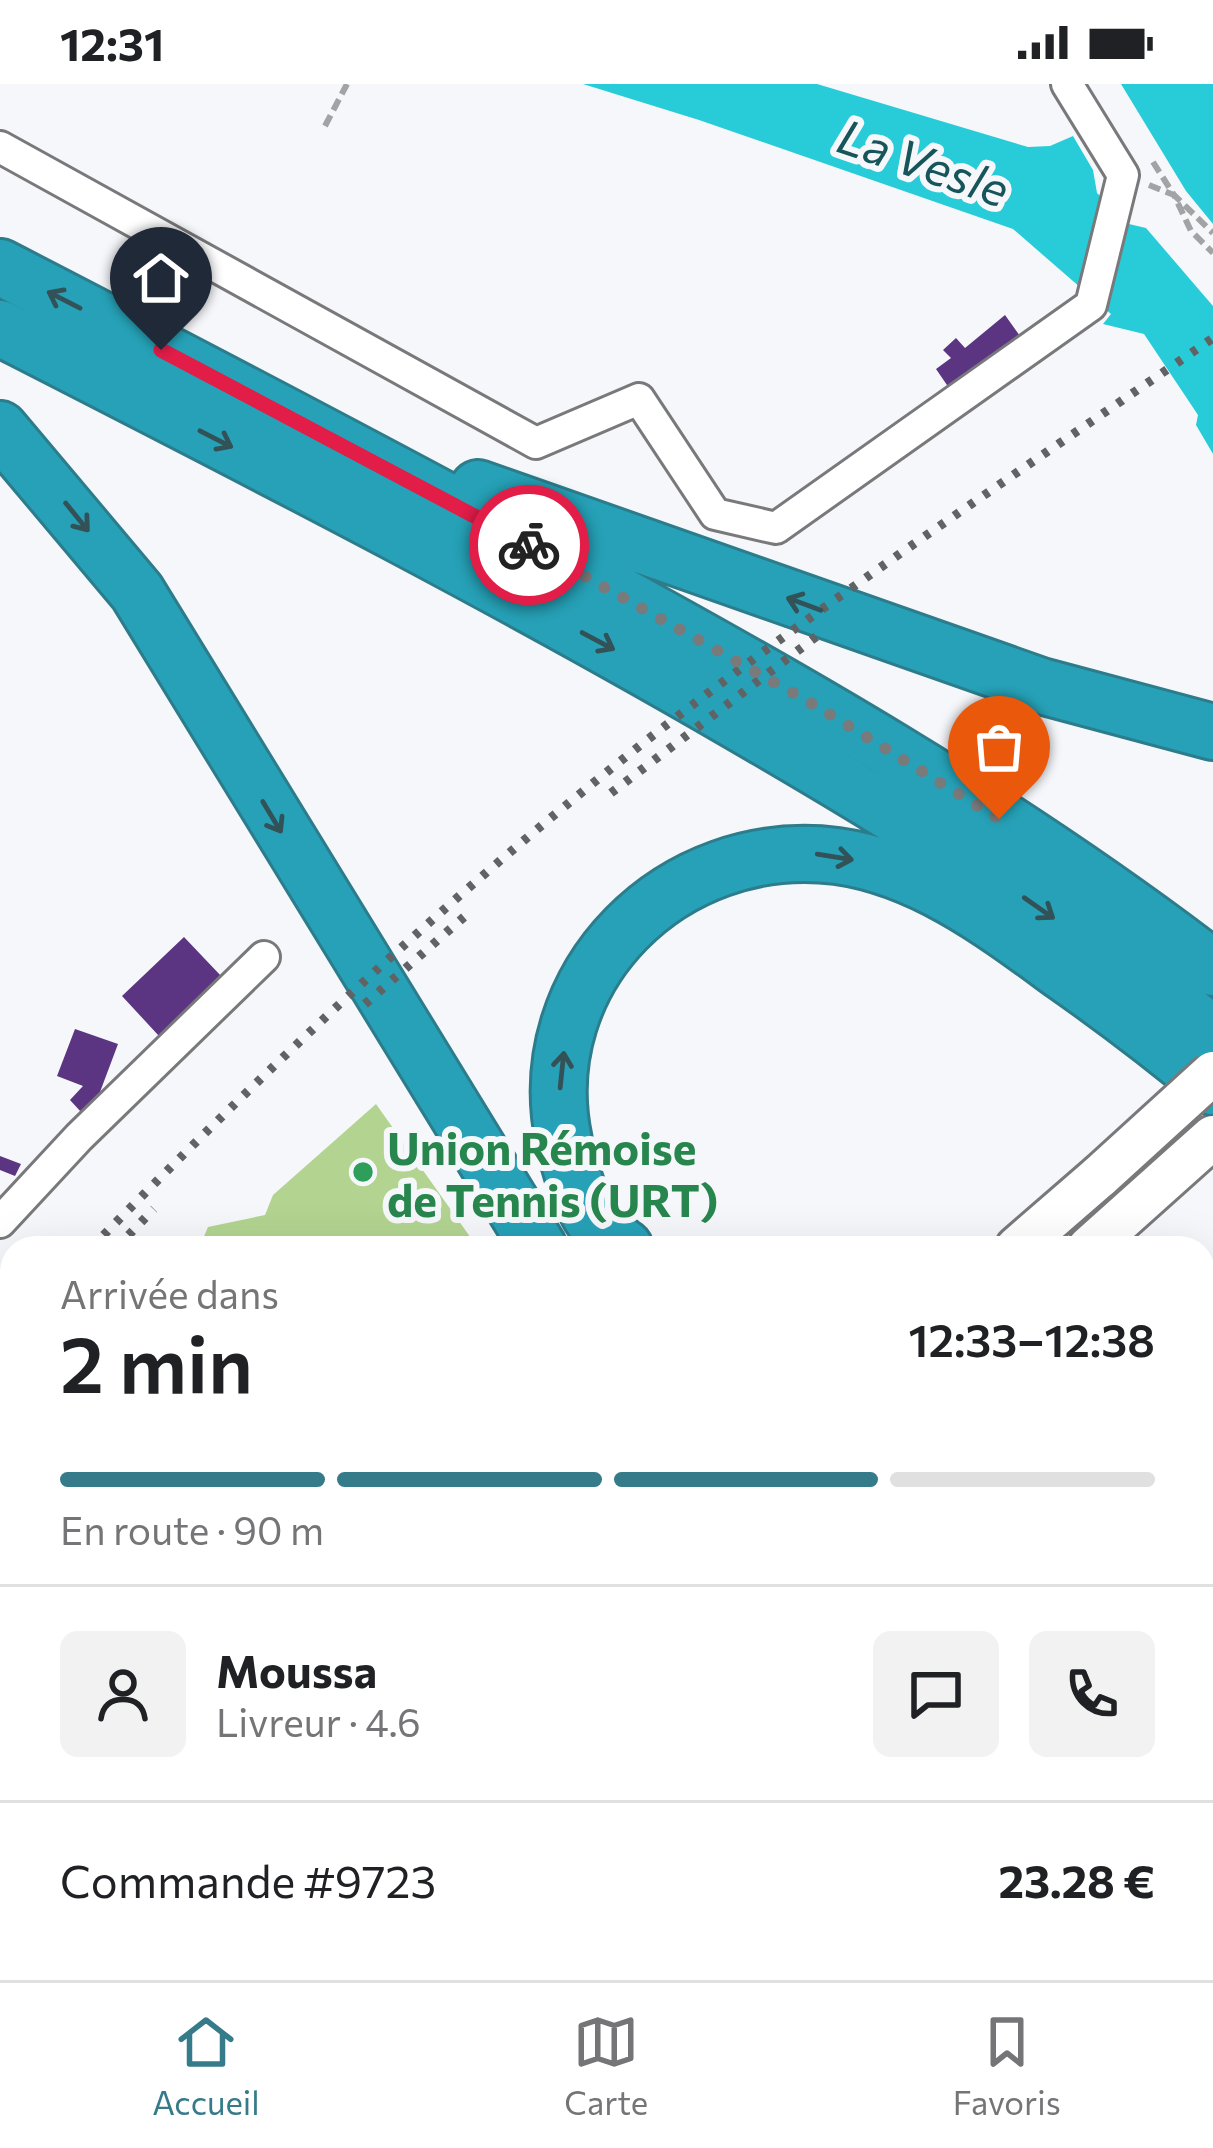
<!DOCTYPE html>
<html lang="fr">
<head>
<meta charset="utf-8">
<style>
	body { margin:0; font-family:Commissioner,sans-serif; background:#f2f2f2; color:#202124; height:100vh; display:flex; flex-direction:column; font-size:45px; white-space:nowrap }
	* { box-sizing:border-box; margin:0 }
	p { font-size:39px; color:#757577 }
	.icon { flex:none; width:66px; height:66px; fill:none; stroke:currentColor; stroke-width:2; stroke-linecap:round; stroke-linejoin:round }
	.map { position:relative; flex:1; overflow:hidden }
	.panel { position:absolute; left:0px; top:1152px; width:1215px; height:744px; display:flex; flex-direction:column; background:#fff; border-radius:36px 36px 0 0; box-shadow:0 12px 48px #0002 }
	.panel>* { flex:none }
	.pin { position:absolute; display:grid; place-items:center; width:102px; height:102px; color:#fff; margin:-123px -51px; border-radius:50% 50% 50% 0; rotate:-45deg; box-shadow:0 0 12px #0007 }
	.pin .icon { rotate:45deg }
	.courier { position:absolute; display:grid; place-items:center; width:120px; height:120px; margin:-60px; border:9px solid #e11d48; border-radius:50%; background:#fff; color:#222; box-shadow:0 3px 15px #0007 }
	.overview em { font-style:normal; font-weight:600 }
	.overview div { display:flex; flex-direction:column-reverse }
	.overview { display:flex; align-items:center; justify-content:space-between; height:204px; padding:0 60px }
	h1 { font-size:78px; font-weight:600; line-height:90px }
	.bar { display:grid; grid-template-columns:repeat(4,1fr); gap:18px 12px; align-content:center; height:144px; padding:0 60px }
	.bar i { height:15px; border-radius:9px; background:#e0e0e0 }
	.bar .active { background:#367b89 }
	.bar p { grid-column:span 4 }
	.line { display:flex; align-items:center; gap:30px; padding:0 60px; border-top:3px solid #e0e0e0 }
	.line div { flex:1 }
	.round { display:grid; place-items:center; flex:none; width:126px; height:126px; border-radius:18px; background:#f2f2f2 }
	.status { display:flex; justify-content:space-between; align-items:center; height:84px; padding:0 60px; background:#fff; direction:ltr }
	.status svg { height:33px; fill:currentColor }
	.tab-bar { display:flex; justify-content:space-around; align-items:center; height:168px; border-top:3px solid #e0e0e0; background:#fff; font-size:33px; color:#757577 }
	.tab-bar a { display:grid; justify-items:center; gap:6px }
	.tab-bar .active { color:#367b89 }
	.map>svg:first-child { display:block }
	.green { fill:#b2d490 }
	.water { fill:#27ccd8 }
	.building { fill:#5b3581 }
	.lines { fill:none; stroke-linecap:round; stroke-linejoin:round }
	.lane-casing { stroke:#79797c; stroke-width:21 }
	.street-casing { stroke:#79797c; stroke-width:36 }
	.secondary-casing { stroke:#79797c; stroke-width:48 }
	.highway-casing { stroke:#2c7c8b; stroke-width:60 }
	.path { stroke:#a2a3a5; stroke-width:6; stroke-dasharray:12 6; stroke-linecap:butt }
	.lane { stroke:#fff; stroke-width:15 }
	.street { stroke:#fff; stroke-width:30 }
	.secondary { stroke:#fff; stroke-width:42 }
	.highway { stroke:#26a1b7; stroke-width:54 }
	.rail { stroke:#616264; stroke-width:9; stroke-dasharray:6 12; stroke-linecap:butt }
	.secondary-bridge-casing { stroke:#79797c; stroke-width:48; stroke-linecap:butt }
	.secondary-bridge { stroke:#fff; stroke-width:42 }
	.oneway { stroke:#325258 }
	.done { stroke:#797a7c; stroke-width:12; stroke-dasharray:0 21.6 }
	.route { stroke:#e11d48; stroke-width:15 }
	.leisure-dot { fill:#2e9e5b; stroke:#f6f7fa; stroke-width:4.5 }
	.labels { text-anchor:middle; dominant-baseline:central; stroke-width:12; stroke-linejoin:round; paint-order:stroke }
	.leisure-label { font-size:45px; font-weight:bold; fill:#27864d; stroke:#f6f7fa; text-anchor:start }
	.water-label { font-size:48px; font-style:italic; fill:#16565b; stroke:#f6f7fa }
</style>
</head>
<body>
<div class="status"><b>12:31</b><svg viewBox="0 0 49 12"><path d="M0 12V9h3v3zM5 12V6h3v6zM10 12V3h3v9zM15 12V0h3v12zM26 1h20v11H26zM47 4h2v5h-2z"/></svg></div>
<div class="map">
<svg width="1213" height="1896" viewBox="0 0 1213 1896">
	<rect width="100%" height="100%" fill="#f6f7fa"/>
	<!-- green -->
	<path class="green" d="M376,1020L478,1164H199L208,1143L265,1131L273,1111Z
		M12,1402V1609H0V1416Z"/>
	<!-- water -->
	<path class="water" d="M583,0H817L1028,63L1050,62L1073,52L1093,86L1097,109L1129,140L1146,144L1213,222V370L1196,341L1198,331L1144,250L1103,240L1111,230L1013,145L699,36Z
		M1121,0H1213V140L1186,107Z"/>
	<!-- building -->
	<path class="building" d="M1005,231L1020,252L949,304L936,285L951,274L943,266L956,254L965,264Z
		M184,853L222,893L159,952L122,912Z
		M75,945L118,960L100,1008L81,1028L70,1016L83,1002L57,992Z
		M0,1072L21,1080L15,1092L0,1086Z
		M1213,1207V1491L1203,1496V1212Z
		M53,1884H130V1896H53Z
		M634,1884H798V1896H634Z
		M970,1884H1009L1012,1896H972Z
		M1019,1884H1042L1044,1896H1020Z"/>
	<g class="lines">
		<defs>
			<path id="lane" d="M0,1713L6,1638
				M279,1896L280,1884"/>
			<path id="street" d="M0,63L536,359L639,315L715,430L776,444L1091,221L1123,91L1067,0
				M0,1138L79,1053L264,873
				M0,1638H12
				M940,1884L942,1896
				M1188,1884L1194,1896"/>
			<path id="secondary" d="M1017,1164L1100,1092
				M1089,1164L1213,1053"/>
			<path id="highway" d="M0,183C186,279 372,376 556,476C782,598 1009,727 1213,884
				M0,244C258,376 517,508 767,655C921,745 1073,840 1213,950
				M0,345L137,508L539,1164
				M478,404L1041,602L1213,648
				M625,1164C616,1157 605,1150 597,1141C582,1126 568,1079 564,1057C529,892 674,751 837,772C923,784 994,838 1061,887C1114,924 1164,962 1213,1003"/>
		</defs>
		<!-- lane casing -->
		<use href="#lane" class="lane-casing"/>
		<!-- street casing -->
		<use href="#street" class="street-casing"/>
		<!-- secondary casing -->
		<use href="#secondary" class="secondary-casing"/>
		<!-- highway casing -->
		<use href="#highway" class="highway-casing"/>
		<!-- path -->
		<path class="path" d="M325,42L347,0
			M1153,78L1174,111L1213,149
			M1149,101L1174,111L1191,147L1213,169
			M1203,1196L1213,1190
			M238,1896L239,1884"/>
		<!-- lane -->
		<use href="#lane" class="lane"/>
		<!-- street -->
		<use href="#street" class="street"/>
		<!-- secondary -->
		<use href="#secondary" class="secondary"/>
		<!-- highway -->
		<use href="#highway" class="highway"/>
		<!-- rail -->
		<path class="rail" d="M611,709L821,549
			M365,920L464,833
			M91,1164C269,981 455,806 656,649C836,509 1026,383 1213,254
			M116,1164L154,1125
			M0,1260L12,1247
			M0,1288L12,1275"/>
		<defs>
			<path id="secondary-bridge" d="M1100,1092L1213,989"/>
		</defs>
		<!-- secondary-bridge casing -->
		<use href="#secondary-bridge" class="secondary-bridge-casing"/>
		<!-- secondary-bridge -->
		<use href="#secondary-bridge" class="secondary-bridge"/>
	</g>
	<!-- one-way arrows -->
	<defs><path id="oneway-shaft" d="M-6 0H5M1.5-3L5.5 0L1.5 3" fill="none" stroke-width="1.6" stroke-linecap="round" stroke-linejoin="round" transform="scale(3)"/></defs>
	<g class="oneway">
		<use href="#oneway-shaft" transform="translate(64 216) rotate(-153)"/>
		<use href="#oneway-shaft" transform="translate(216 355) rotate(27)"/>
		<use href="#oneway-shaft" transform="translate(77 433) rotate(51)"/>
		<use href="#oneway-shaft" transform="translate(804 520) rotate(-160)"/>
		<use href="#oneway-shaft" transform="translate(598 557) rotate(28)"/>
		<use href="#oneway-shaft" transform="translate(272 733) rotate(59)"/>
		<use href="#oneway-shaft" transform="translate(835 773) rotate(9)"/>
		<use href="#oneway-shaft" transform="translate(1039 824) rotate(35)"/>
		<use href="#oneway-shaft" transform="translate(562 986) rotate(-84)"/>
	</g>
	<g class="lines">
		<!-- done -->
		<path class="done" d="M529,461L818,623L999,735"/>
		<!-- route -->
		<path class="route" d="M161,266L529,461"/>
	</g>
	<!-- markers -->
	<circle class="leisure-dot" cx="363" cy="1088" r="12"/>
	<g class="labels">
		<!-- leisure labels -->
		<g class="leisure-label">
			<text x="387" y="1062">Union Rémoise<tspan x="387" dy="52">de Tennis (URT)</tspan></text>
		</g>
		<!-- water labels -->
		<g class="water-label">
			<text transform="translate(924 77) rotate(19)">La Vesle</text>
		</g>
	</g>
</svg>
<div class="pin" style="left:999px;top:735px;background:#ea580c"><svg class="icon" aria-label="bag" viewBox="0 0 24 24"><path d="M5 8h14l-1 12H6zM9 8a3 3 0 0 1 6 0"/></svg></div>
<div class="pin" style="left:161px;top:266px;background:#1f2937"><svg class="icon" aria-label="home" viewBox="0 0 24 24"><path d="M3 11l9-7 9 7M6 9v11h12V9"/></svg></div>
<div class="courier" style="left:529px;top:461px"><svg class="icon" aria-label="bike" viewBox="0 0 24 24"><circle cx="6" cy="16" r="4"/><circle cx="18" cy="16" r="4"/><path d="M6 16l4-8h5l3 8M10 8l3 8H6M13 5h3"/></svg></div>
<section class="panel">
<div class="overview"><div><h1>2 min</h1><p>Arrivée dans</p></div><em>12:33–12:38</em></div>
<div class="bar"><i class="active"></i><i class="active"></i><i class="active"></i><i></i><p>En route · 90 m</p></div>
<div class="line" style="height:216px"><a class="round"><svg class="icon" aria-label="person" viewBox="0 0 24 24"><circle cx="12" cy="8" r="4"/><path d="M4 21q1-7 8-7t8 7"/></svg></a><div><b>Moussa</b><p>Livreur · 4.6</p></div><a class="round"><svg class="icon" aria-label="chat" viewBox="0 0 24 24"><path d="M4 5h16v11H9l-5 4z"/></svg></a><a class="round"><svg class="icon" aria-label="phone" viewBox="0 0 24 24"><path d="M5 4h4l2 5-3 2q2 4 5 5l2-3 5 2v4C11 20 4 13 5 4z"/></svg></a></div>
<div class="line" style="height:156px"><div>Commande #9723</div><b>23.28 €</b></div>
</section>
</div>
<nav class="tab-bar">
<a class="active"><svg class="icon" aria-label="home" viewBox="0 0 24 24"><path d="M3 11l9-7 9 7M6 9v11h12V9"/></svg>Accueil</a>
<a><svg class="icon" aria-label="map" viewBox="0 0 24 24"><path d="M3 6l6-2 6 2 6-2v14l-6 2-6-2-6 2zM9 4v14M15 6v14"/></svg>Carte</a>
<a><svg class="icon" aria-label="saved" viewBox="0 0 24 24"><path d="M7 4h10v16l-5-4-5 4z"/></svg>Favoris</a>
</nav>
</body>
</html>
